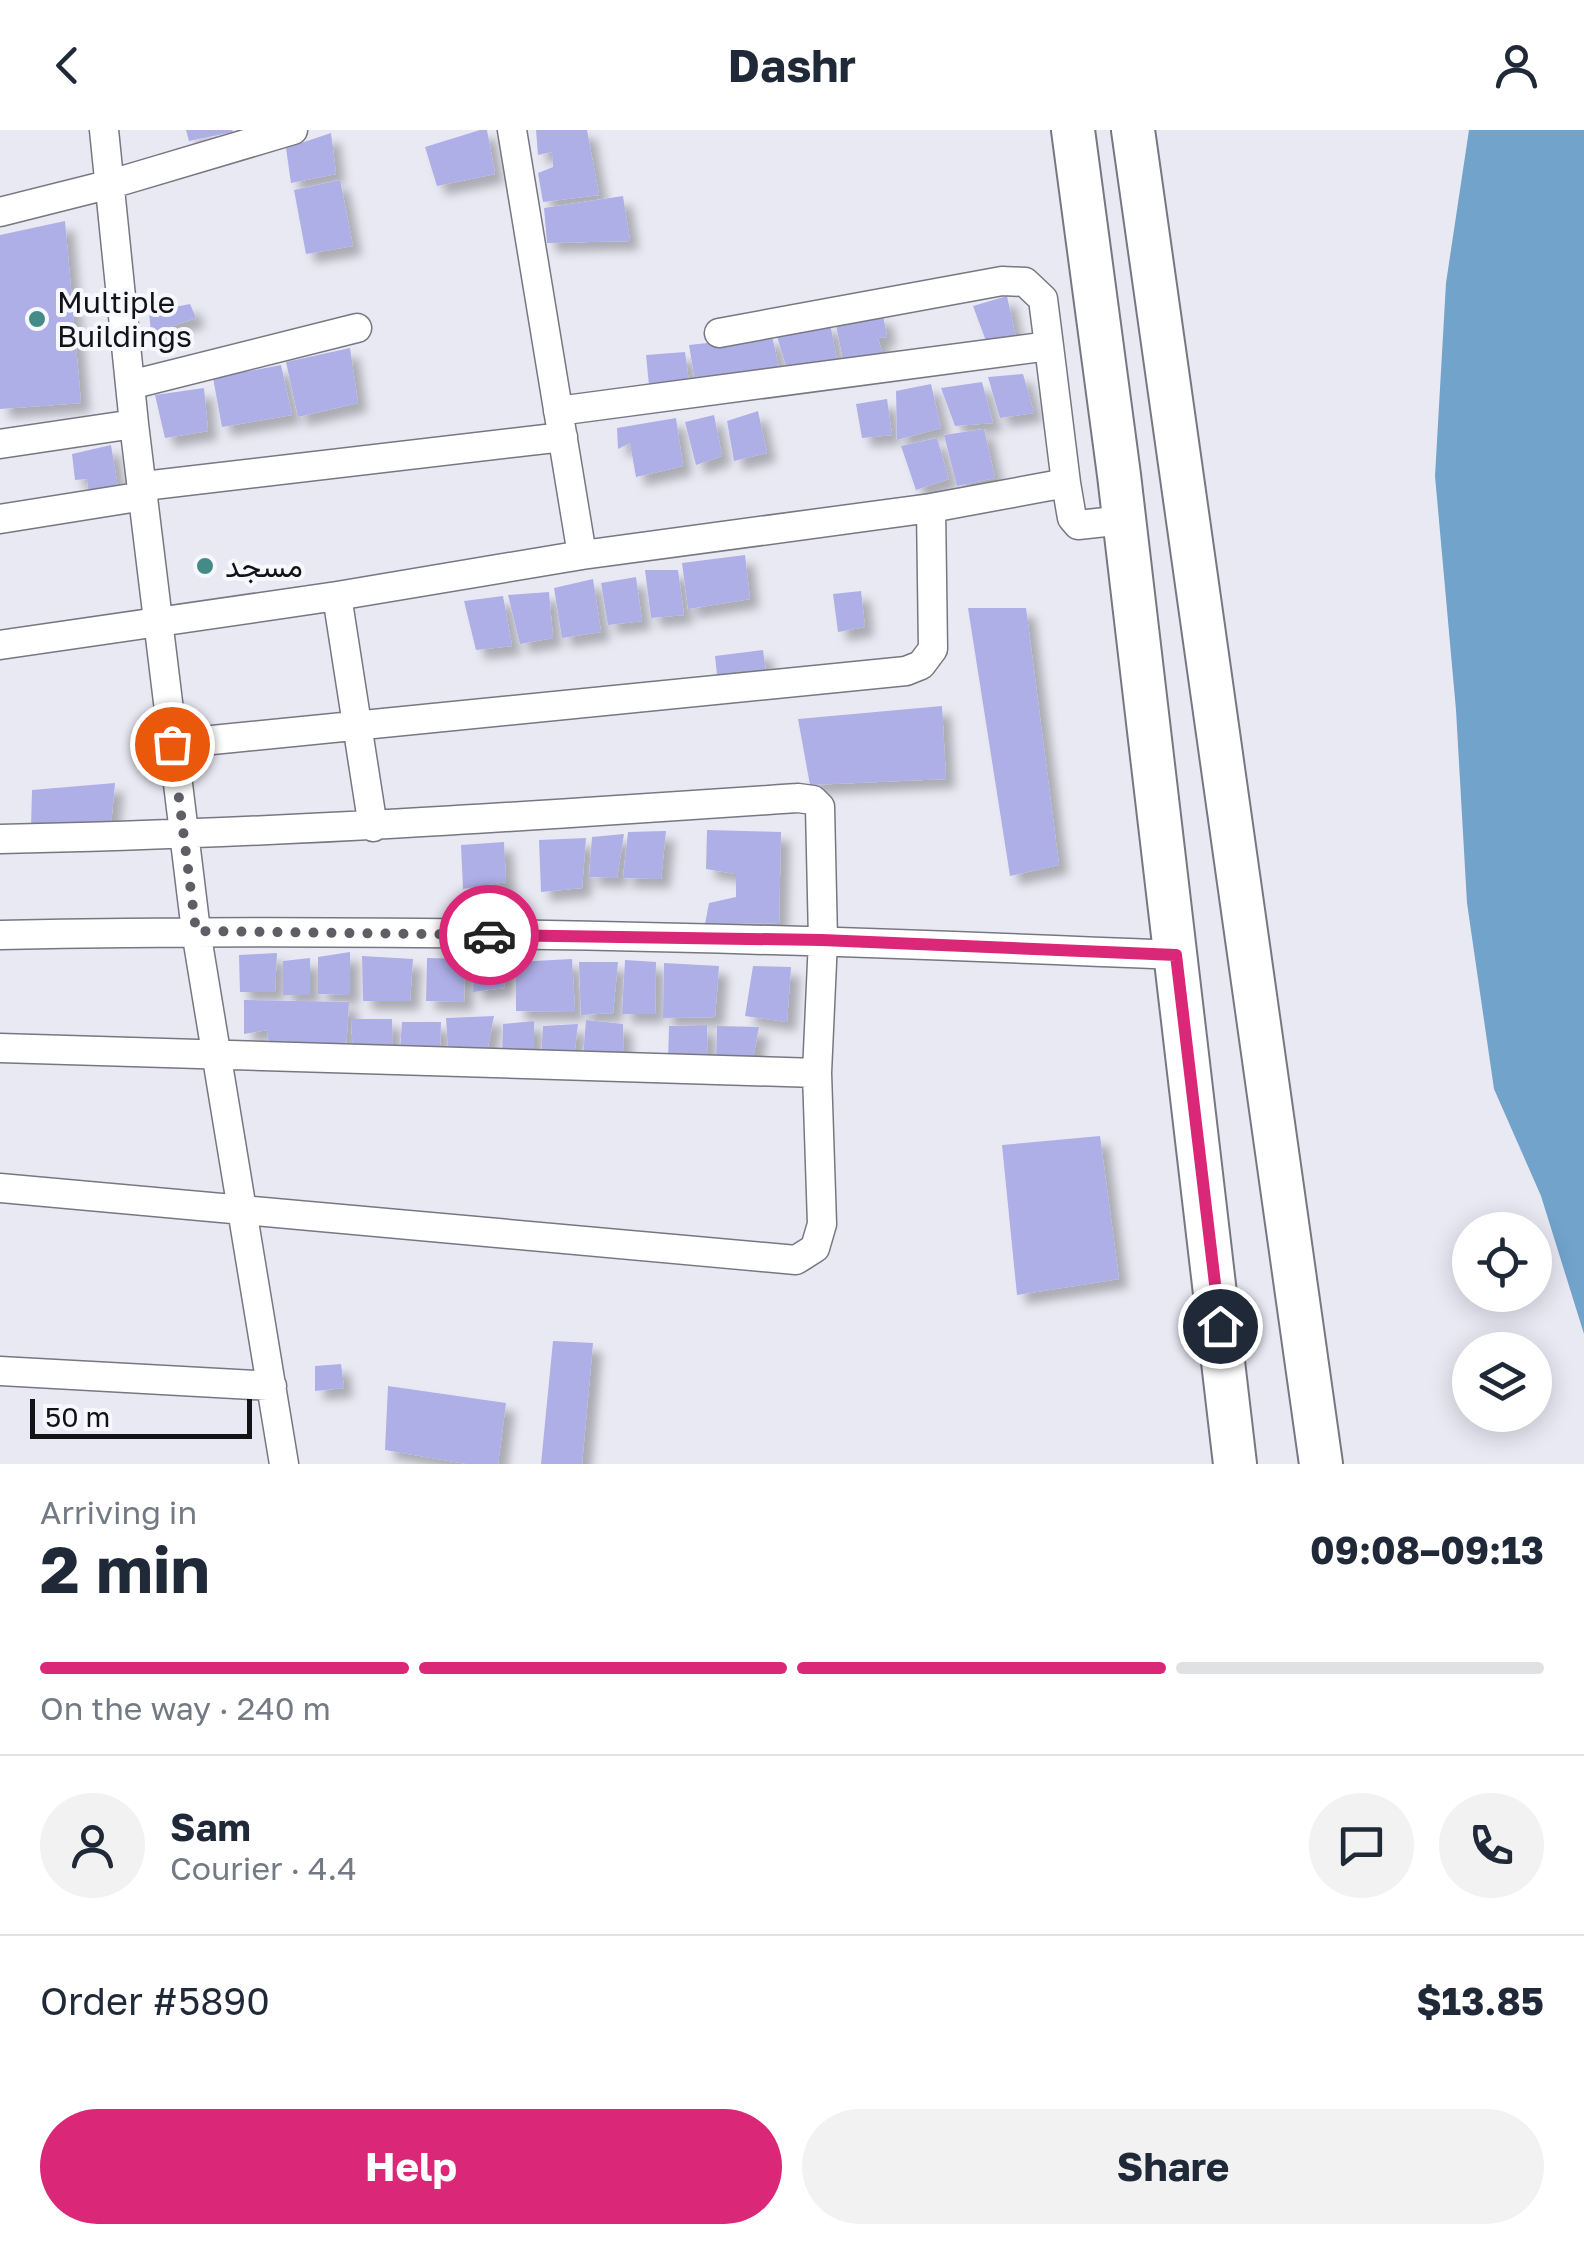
<!DOCTYPE html>
<html lang="en">
<head>
<meta charset="utf-8">
<style>
	body { margin:0; font-family:"Golos Text",Vazirmatn,sans-serif; background:#f2f2f3; color:#1f2937; height:100vh; display:flex; flex-direction:column; font-size:38px; white-space:nowrap }
	* { box-sizing:border-box; margin:0 }
	p { font-size:32px; color:#747a83 }
	.icon { flex:none; width:55px; height:55px; fill:none; stroke:currentColor; stroke-width:2; stroke-linecap:round; stroke-linejoin:round }
	.map { position:relative; height:1334px; overflow:hidden }
	.details { display:flex; flex-direction:column; background:#fff; flex:1 }
	.details>* { flex:none }
	.fabs { position:absolute; left:1452px; top:1082px; display:grid; gap:20px }
	.fabs a { display:grid; place-items:center; width:100px; height:100px; border-radius:50%; background:#fff; box-shadow:0 5px 25px #0003; font-size:50px }
	.scale { position:absolute; left:30px; bottom:25px; width:222px; box-sizing:border-box; padding-left:10px; border:5px solid #131317; border-top:0; font-size:28px; line-height:35px; white-space:nowrap; color:#131317; -webkit-text-stroke:8px #f7f7fe; paint-order:stroke }
	.pin { position:absolute; display:grid; place-items:center; width:85px; height:85px; color:#fff; margin:-42px; border:5px solid #fff; border-radius:50%; box-shadow:0 2px 10px #0007 }
	.courier { position:absolute; display:grid; place-items:center; width:100px; height:100px; margin:-50px; border:8px solid #db2777; border-radius:50%; background:#fff; color:#222; box-shadow:0 2px 12px #0007 }
	.head em { font-style:normal; font-weight:700 }
	.head div { display:flex; flex-direction:column-reverse }
	.head { display:flex; align-items:center; justify-content:space-between; height:170px; padding:0 40px }
	h1 { font-size:65px; font-weight:700; line-height:75px }
	.bar { display:grid; grid-template-columns:repeat(4,1fr); gap:15px 10px; align-content:center; height:120px; padding:0 40px }
	.bar i { height:12px; border-radius:8px; background:#e0e1e3 }
	.bar .active { background:#db2777 }
	.bar p { grid-column:span 4 }
	.line { display:flex; align-items:center; gap:25px; padding:0 40px; border-top:2px solid #e0e1e3 }
	.line div { flex:1 }
	.round { display:grid; place-items:center; flex:none; width:105px; height:105px; border-radius:52px; background:#f2f2f3 }
	.action { display:flex; gap:20px; margin-top:auto; padding:20px 40px }
	.action a { flex:1; height:115px; border-radius:60px; background:#db2777; color:#fff; font-size:40px; font-weight:700; line-height:115px; text-align:center }
	.action a+a { background:#f2f2f3; color:#1f2937 }
	header { display:flex; justify-content:space-between; align-items:center; height:130px; padding:0 40px; background:#fff; font-size:45px; font-weight:700 }
	.map>svg:first-child { display:block }
	.water { fill:#71a3cb }
	.building { fill:#aeafe7; filter:url(#shadow) }
	.lines { fill:none; stroke-linecap:round; stroke-linejoin:round }
	.minor-casing { stroke:#767781; stroke-width:31 }
	.primary-casing { stroke:#767781; stroke-width:46 }
	.minor { stroke:#fff; stroke-width:28 }
	.primary { stroke:#fff; stroke-width:42 }
	.done { stroke:#5e5e64; stroke-width:10; stroke-dasharray:0 18 }
	.route { stroke:#db2777; stroke-width:12 }
	.poi-dot { fill:#448b88; stroke:#f7f7fe; stroke-width:4 }
	.labels { text-anchor:middle; dominant-baseline:central; stroke-width:8; stroke-linejoin:round; paint-order:stroke }
	.poi-label { font-size:30px; fill:#131317; stroke:#f7f7fe; text-anchor:start }
</style>
</head>
<body>
<header><svg class="icon" aria-label="back" viewBox="0 0 24 24"><path d="M15 5l-7 7 7 7"/></svg>Dashr<svg class="icon" aria-label="person" viewBox="0 0 24 24"><circle cx="12" cy="8" r="4"/><path d="M4 21q1-7 8-7t8 7"/></svg></header>
<div class="map">
<svg width="1584" height="1334" viewBox="0 0 1584 1334">
	<defs>
		<filter id="shadow"><feDropShadow dx="9" dy="9" stdDeviation="5" flood-color="#0004"/></filter>
	</defs>
	<rect width="100%" height="100%" fill="#e9e9f4"/>
	<!-- water -->
	<path class="water" d="M1469,0H1584V1204L1541,1066L1494,959L1467,773L1456,580L1435,346L1446,153Z"/>
	<!-- building -->
	<path class="building" d="M186,0H232L233,2L189,11Z
		M480,0H487L495,44L437,56L425,17Z
		M536,0H587L599,65L543,72L538,43L553,37L552,22L538,25Z
		M331,3L336,44L291,53L286,18Z
		M340,50L353,116L306,124L294,60Z
		M623,66L630,111L547,113L544,78Z
		M65,91L81,273L0,279V105Z
		M1007,166L1017,213L989,219L973,176Z
		M190,174L196,188L151,203L149,182Z
		M883,185L887,207L878,208L885,233L845,240L835,190Z
		M830,193L839,241L789,246L776,203Z
		M772,206L781,247L696,257L689,215Z
		M350,218L358,273L298,287L286,232Z
		M685,222L690,260L650,265L646,225Z
		M281,235L292,285L222,297L213,248Z
		M1023,244L1034,283L1000,288L988,247Z
		M982,252L993,293L955,296L941,258Z
		M931,254L941,298L897,310L896,261Z
		M204,258L208,301L165,308L155,265Z
		M887,269L892,305L862,308L856,274Z
		M758,281L767,323L734,331L727,291Z
		M714,285L722,326L696,335L685,292Z
		M676,288L683,336L636,347L630,313L618,319L617,298Z
		M984,299L995,348L957,356L944,305Z
		M937,308L949,349L916,360L901,316Z
		M111,315L119,364L90,369L87,349L75,350L72,324Z
		M745,425L750,469L688,479L682,433Z
		M645,440H678L684,485L651,488Z
		M636,447L642,491L608,495L601,453Z
		M593,449L601,502L562,508L554,458Z
		M861,461L865,497L838,502L833,464Z
		M549,462L553,508L520,514L508,465Z
		M503,466L512,516L476,520L464,471Z
		M968,478H1026L1059,735L1010,746Z
		M763,520L767,549L718,554L715,526Z
		M942,576L946,649L810,655L798,589Z
		M115,653L111,695L31,699L32,660Z
		M707,700L781,702L779,793L705,794L709,773L736,767V744L706,739Z
		M666,701L661,749L623,748L628,702Z
		M624,704L617,748L589,747L592,707Z
		M586,708L582,758L541,762L539,710Z
		M504,712L506,752L463,759L461,715Z
		M350,822V865L318,864V827Z
		M277,823L275,862H240L239,825Z
		M362,826L413,829L410,871H363Z
		M509,827L504,858L473,862L474,828Z
		M310,828V865H283V831Z
		M427,828L465,829L464,872L426,871Z
		M572,829L575,882L516,881V832Z
		M625,830L656,832L655,884H622Z
		M579,832H618L613,883L581,885Z
		M664,833L719,836L715,887L663,888Z
		M753,836L791,837L787,892L745,886Z
		M244,870L349,872L346,919L270,920L267,900L244,904Z
		M494,886L487,922L448,921L446,888Z
		M351,889H392L393,920L353,922Z
		M586,890L623,894L624,930L583,928Z
		M534,891V928H502L503,894Z
		M402,892H441L440,919L400,922Z
		M578,894L574,927L541,929L543,896Z
		M707,895L708,930L668,932L669,896Z
		M717,896L759,897L752,933L716,934Z
		M1100,1006L1119,1149L1017,1165L1002,1015Z
		M553,1211L593,1213L582,1334H541Z
		M341,1234L344,1258L315,1261V1236Z
		M388,1256L506,1273L498,1334H467L385,1320Z"/>
	<g class="lines">
		<defs>
			<path id="minor" d="M104,0L134,294L196,801L284,1334
				M512,0L582,425
				M0,82L111,54L293,0
				M719,203L1002,151L1025,152L1043,169L1049,216
				M130,255L357,198
				M0,314L134,294
				M1066,353L1072,388L1078,395L1124,390
				M144,356L563,307
				M0,389L144,366
				M337,466L373,697
				M0,515L337,466L582,425L931,378L1066,353L1049,216L558,281
				M172,614L906,541L921,535L933,519L931,378
				M0,709C267,704 532,686 798,668L813,670L820,677L823,810L817,943L822,1094L815,1118L796,1130L0,1058
				M0,805C392,797 784,808 1176,825
				M0,918L817,943
				M0,1241L272,1256"/>
			<path id="primary" d="M1073,0L1119,345L1235,1334
				M1133,0L1321,1334"/>
		</defs>
		<!-- minor casing -->
		<use href="#minor" class="minor-casing"/>
		<!-- primary casing -->
		<use href="#primary" class="primary-casing"/>
		<!-- minor -->
		<use href="#minor" class="minor"/>
		<!-- primary -->
		<use href="#primary" class="primary"/>
	</g>
	<g class="lines">
		<!-- done -->
		<path class="done" d="M172,614L196,801L489,805"/>
		<!-- route -->
		<path class="route" d="M489,805L822,810L1176,825L1220,1196"/>
	</g>
	<!-- markers -->
	<g class="poi-dot">
		<circle cx="37" cy="189" r="10"/>
		<circle cx="205" cy="436" r="10"/>
	</g>
	<g class="labels">
		<!-- poi labels -->
		<g class="poi-label">
			<text x="57" y="172">Multiple<tspan x="57" dy="34">Buildings</tspan></text>
			<text x="225" y="436">مسجد</text>
		</g>
	</g>
</svg>
<div class="fabs">
<a><svg class="icon" aria-label="locate" viewBox="0 0 24 24"><circle cx="12" cy="12" r="6"/><path d="M12 2v4M12 18v4M2 12h4M18 12h4"/></svg></a>
<a><svg class="icon" aria-label="layers" viewBox="0 0 24 24"><path d="M12 4l9 5-9 5-9-5zM3 14l9 5 9-5"/></svg></a>
</div>
<div class="scale">50 m</div>
<div class="pin" style="left:172px;top:614px;background:#ea580c"><svg class="icon" aria-label="bag" viewBox="0 0 24 24"><path d="M5 8h14l-1 12H6zM9 8a3 3 0 0 1 6 0"/></svg></div>
<div class="pin" style="left:1220px;top:1196px;background:#1f2937"><svg class="icon" aria-label="home" viewBox="0 0 24 24"><path d="M3 11l9-7 9 7M6 9v11h12V9"/></svg></div>
<div class="courier" style="left:489px;top:805px"><svg class="icon" aria-label="car" viewBox="0 0 24 24"><path d="M5 17H2v-5l4-1 3-4h7l3 4 3 1v5h-3M9 17h6M6 11h13"/><circle cx="7" cy="17" r="2"/><circle cx="17" cy="17" r="2"/></svg></div>
</div>
<section class="details">
<div class="head"><div><h1>2 min</h1><p>Arriving in</p></div><em>09:08–09:13</em></div>
<div class="bar"><i class="active"></i><i class="active"></i><i class="active"></i><i></i><p>On the way · 240 m</p></div>
<div class="line" style="height:180px"><a class="round"><svg class="icon" aria-label="person" viewBox="0 0 24 24"><circle cx="12" cy="8" r="4"/><path d="M4 21q1-7 8-7t8 7"/></svg></a><div><b>Sam</b><p>Courier · 4.4</p></div><a class="round"><svg class="icon" aria-label="chat" viewBox="0 0 24 24"><path d="M4 5h16v11H9l-5 4z"/></svg></a><a class="round"><svg class="icon" aria-label="phone" viewBox="0 0 24 24"><path d="M5 4h4l2 5-3 2q2 4 5 5l2-3 5 2v4C11 20 4 13 5 4z"/></svg></a></div>
<div class="line" style="height:130px"><div>Order #5890</div><b>$13.85</b></div>
<div class="action"><a>Help</a><a>Share</a></div>
</section>
</body>
</html>
